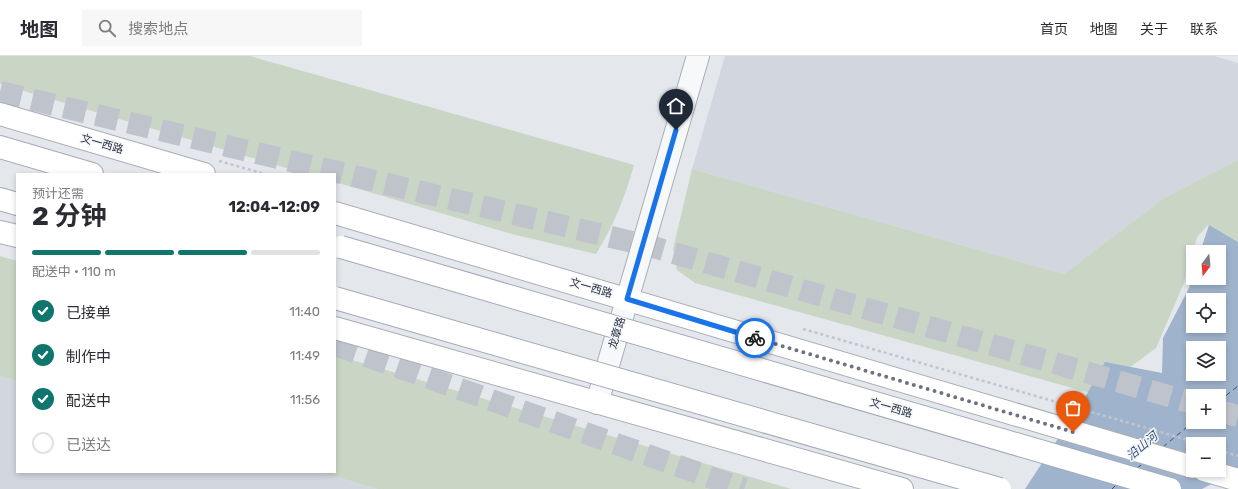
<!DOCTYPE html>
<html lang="zh">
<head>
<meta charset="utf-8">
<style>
	body { margin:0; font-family:Rubik,"Noto Sans SC",sans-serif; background:#f7f7f7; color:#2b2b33; height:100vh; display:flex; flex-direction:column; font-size:15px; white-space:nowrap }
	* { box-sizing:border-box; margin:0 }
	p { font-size:13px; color:#7c7c81 }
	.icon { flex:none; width:22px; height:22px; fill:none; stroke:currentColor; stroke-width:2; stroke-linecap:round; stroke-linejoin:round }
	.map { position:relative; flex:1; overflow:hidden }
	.side { position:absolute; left:16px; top:117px; width:320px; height:300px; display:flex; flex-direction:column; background:#fff; border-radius:0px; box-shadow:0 2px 6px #0003 }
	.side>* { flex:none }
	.needle { width:26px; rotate:196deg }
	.fabs { position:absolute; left:1186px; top:189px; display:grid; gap:8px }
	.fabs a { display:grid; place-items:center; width:40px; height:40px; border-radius:0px; background:#fff; box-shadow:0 2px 6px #0003; font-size:20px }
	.pin { position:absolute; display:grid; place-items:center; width:34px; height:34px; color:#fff; margin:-41px -17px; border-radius:50% 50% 50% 0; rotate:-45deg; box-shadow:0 0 4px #0007 }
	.pin .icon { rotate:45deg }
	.courier { position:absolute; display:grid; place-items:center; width:40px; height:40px; margin:-20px; border:3px solid #1a73e8; border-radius:50%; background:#fff; color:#222; box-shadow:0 1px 5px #0007 }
	.overview em { font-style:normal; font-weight:700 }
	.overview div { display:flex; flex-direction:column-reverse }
	.overview { display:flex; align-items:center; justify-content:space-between; height:68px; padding:0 16px }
	h1 { font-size:26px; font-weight:700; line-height:30px }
	.bar { display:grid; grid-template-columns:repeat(4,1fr); gap:6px 4px; align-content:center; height:48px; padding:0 16px }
	.bar i { height:5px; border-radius:3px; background:#e1e1e2 }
	.bar .active { background:#0f766e }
	.bar p { grid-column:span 4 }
	ol { padding:0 16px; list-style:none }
	li { display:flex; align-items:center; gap:12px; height:44px }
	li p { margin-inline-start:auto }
	li .icon { padding:4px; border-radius:50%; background:#0f766e; color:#fff; stroke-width:4 }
	li:last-child { color:#7c7c81 }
	li i { width:22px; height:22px; border:2px solid #e1e1e2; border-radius:50% }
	header { display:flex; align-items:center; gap:24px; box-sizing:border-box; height:56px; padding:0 20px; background:#fff; border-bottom:1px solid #e1e1e2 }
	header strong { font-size:19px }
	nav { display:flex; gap:22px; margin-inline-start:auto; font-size:14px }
	.search { width:280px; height:36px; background:#f7f7f7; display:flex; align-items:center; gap:10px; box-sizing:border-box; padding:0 14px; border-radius:0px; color:#7c7c81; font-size:15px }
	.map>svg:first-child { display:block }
	.built { fill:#d2d6de }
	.green { fill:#c9d6c5 }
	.water { fill:#9fb4cc; fill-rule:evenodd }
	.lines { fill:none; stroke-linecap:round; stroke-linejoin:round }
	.ferry { stroke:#34527a; stroke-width:1; stroke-dasharray:5 4; stroke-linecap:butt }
	.trunk-tunnel { stroke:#bfc3cb; stroke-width:22; stroke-dasharray:22 11; stroke-linecap:butt }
	.tertiary-casing { stroke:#a9aeb7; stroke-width:24 }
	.secondary-casing { stroke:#a9aeb7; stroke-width:24 }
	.primary-casing { stroke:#a3abb8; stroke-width:24 }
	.path { stroke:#c2c5cb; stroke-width:2.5; stroke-dasharray:3 3; stroke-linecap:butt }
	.tertiary { stroke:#f7f8fa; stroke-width:22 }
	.secondary { stroke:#fff; stroke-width:22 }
	.primary { stroke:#fff; stroke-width:22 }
	.primary-bridge-casing { stroke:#a3abb8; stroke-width:24; stroke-linecap:butt }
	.primary-bridge { stroke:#fff; stroke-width:22 }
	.done { stroke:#6c737f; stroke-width:4; stroke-dasharray:0 7.2 }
	.route { stroke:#1a73e8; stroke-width:5 }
	.labels { text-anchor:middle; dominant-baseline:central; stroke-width:3; stroke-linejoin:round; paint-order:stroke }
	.street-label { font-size:11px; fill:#2b3445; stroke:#f4f6f9 }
	.water-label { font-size:12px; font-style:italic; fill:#34527a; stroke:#f4f6f9 }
</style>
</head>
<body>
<header>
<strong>地图</strong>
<div class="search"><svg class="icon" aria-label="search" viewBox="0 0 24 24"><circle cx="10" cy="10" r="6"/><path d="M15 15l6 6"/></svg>搜索地点</div>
<nav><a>首页</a><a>地图</a><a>关于</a><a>联系</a></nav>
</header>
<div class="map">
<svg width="1238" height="433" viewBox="0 0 1238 433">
	<rect width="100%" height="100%" fill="#e4e7ec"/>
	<!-- built -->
	<path class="built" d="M725,0H1214L1238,7V104L1164,142L1064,218L692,113Z
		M0,320L17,325V416H320L377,433H0Z"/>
	<!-- green -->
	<path class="green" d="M0,0H250L634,109C625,141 614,169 596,198L512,178L335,126V118H307L0,28Z
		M1238,104V186L1208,169L1197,181L1184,227L1156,292L1094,338L695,227L677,214L673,193L692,113L1064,218L1164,142Z
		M0,200L17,205V325L0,320Z
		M335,299L791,433H377L320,416H335Z"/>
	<!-- water -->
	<path class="water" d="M1209,169L1238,186V414L1202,433H1025L1084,343L1105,306L1162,317L1163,282L1189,232L1193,219V222H1219V196H1200ZM1193,244H1219V270H1193ZM1193,292H1219V318H1193ZM1193,340H1219V366H1193ZM1193,388H1219V414H1193Z"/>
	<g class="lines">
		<!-- ferry -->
		<path class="ferry" d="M1219,345L1238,330
			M1163,391L1193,366
			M1137,412L1144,407
			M1112,433L1117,428"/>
		<!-- trunk-tunnel -->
		<path class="trunk-tunnel" d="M0,36L653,191L1193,347
			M335,289L744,433
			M1219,355L1238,360"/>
		<defs>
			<path id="tertiary" d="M597,347L698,0"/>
			<path id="secondary" d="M0,58L204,118
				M335,157L1193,411
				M0,176L17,180
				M335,272L902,433
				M1204,414L1238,424"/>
			<path id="primary" d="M0,91L92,118
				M0,143L17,148"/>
		</defs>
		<!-- tertiary casing -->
		<use href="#tertiary" class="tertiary-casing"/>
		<!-- secondary casing -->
		<use href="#secondary" class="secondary-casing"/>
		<!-- primary casing -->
		<use href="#primary" class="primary-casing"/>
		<!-- path -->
		<path class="path" d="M219,105L265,118
			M803,273L1202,388
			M1219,394L1238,400"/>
		<!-- tertiary -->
		<use href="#tertiary" class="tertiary"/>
		<!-- secondary -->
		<use href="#secondary" class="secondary"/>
		<!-- primary -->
		<use href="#primary" class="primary"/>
		<defs>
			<path id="primary-bridge" d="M341,191L1170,433
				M335,242L1000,433"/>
		</defs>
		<!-- primary-bridge casing -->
		<use href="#primary-bridge" class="primary-bridge-casing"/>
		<!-- primary-bridge -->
		<use href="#primary-bridge" class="primary-bridge"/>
	</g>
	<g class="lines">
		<!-- done -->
		<path class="done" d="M755,282L1073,376"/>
		<!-- route -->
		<path class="route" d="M676,74L627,243L755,282"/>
	</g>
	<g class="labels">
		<!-- street labels -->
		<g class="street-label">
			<text transform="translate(102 88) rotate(16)">文一西路</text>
			<text transform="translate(591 232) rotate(16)">文一西路</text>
			<text transform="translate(617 277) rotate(-74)">龙章路</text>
			<text transform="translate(891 352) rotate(16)">文一西路</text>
		</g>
		<!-- water labels -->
		<g class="water-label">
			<text transform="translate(1142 390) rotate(-40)">沿山河</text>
		</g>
	</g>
</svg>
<div class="fabs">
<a><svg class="needle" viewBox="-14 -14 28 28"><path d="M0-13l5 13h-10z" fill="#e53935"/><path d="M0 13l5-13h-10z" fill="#7c7c81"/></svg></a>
<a><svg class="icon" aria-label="locate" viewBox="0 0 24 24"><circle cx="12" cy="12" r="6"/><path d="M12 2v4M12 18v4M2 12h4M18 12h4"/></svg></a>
<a><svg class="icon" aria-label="layers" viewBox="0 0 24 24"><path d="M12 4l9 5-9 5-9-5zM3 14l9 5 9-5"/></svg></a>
<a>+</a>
<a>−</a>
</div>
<div class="pin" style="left:1073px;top:376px;background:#ea580c"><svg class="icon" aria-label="bag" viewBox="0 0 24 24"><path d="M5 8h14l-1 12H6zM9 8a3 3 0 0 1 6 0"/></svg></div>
<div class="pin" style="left:676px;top:74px;background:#1f2937"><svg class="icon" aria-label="home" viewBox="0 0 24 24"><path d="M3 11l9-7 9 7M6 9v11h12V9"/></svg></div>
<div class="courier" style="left:755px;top:282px"><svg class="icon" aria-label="bike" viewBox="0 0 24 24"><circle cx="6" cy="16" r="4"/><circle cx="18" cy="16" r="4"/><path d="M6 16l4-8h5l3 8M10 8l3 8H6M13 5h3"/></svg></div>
<section class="side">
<div class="overview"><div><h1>2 分钟</h1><p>预计还需</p></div><em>12:04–12:09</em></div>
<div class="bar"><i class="active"></i><i class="active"></i><i class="active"></i><i></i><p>配送中 · 110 m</p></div>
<ol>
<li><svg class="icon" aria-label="check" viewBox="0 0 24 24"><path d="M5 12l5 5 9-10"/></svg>已接单<p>11:40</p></li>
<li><svg class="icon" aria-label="check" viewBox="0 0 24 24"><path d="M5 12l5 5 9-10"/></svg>制作中<p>11:49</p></li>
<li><svg class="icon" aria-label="check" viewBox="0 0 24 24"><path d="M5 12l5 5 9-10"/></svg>配送中<p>11:56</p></li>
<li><i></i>已送达</li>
</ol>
</section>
</div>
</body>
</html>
